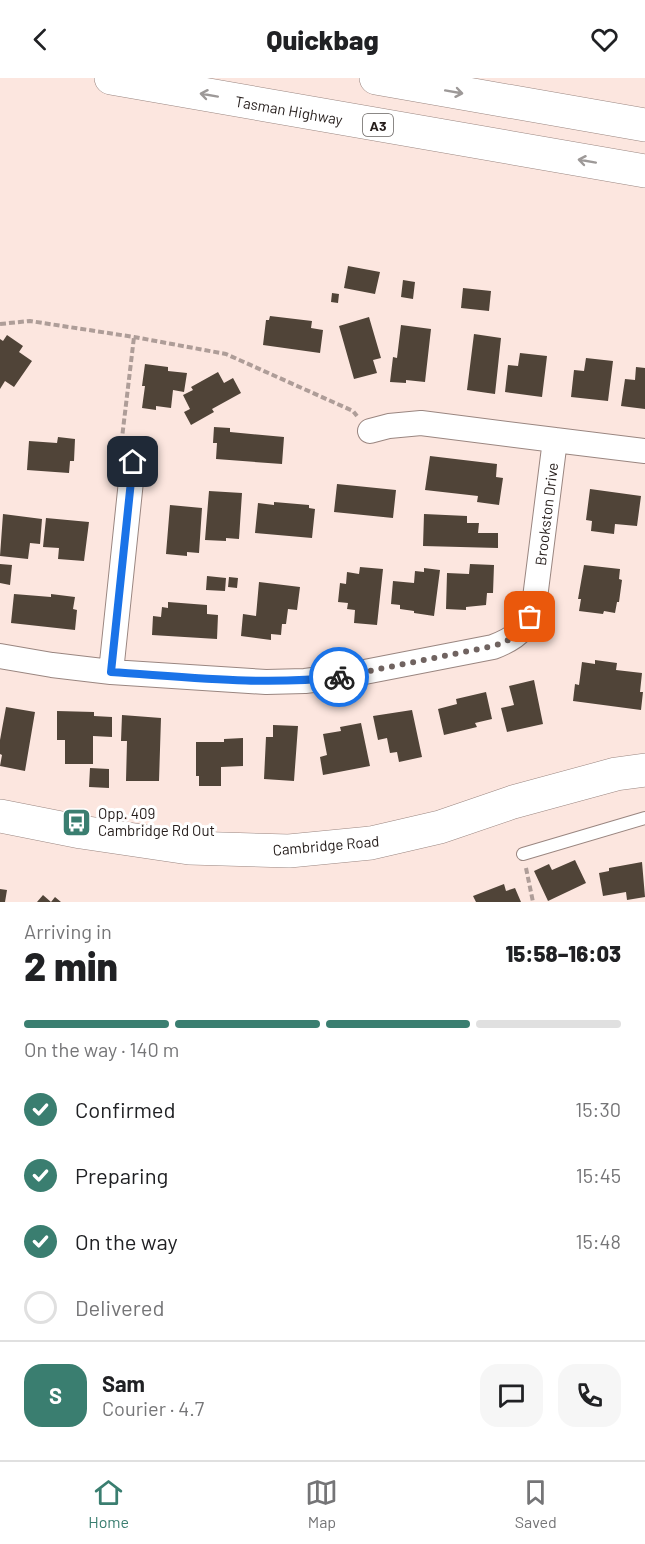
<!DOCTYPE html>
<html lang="en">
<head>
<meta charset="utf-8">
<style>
	body { margin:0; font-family:Barlow,sans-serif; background:#f6f6f6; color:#202124; height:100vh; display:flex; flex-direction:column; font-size:22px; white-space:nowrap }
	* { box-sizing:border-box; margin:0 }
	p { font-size:20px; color:#757577 }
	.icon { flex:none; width:33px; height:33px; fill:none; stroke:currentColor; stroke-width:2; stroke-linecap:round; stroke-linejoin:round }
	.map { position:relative; height:824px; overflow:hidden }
	.sheet { display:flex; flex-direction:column; background:#fff; flex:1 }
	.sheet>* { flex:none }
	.pin { position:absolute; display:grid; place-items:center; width:51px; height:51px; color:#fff; margin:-26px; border-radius:12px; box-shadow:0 3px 9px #0006 }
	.courier { position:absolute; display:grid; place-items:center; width:60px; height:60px; margin:-30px; border:4px solid #1a73e8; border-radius:50%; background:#fff; color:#222; box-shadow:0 2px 8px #0007 }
	.head em { font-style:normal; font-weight:800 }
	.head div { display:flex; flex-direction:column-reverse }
	.head { display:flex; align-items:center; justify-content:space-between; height:102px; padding:0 24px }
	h1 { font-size:39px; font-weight:800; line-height:45px }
	.bar { display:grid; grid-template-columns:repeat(4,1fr); gap:9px 6px; align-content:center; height:72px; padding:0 24px }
	.bar i { height:8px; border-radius:4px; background:#e0e0e0 }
	.bar .selected { background:#3a7e70 }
	.bar p { grid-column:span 4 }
	.line { display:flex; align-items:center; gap:15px; padding:0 24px; border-top:2px solid #e0e0e0 }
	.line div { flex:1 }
	.round { display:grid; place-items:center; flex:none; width:63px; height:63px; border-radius:18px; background:#f6f6f6 }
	ol { padding:0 24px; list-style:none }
	li { display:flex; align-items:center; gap:18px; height:66px }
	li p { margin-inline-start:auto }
	li .icon { padding:6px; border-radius:50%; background:#3a7e70; color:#fff; stroke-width:4 }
	li:last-child { color:#757577 }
	li i { width:33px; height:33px; border:3px solid #e0e0e0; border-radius:50% }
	header { display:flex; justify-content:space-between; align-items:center; height:78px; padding:0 24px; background:#fff; font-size:27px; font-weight:800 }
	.dock { display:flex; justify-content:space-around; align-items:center; height:84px; border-top:2px solid #e0e0e0; background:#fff; font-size:16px; color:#757577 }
	.dock a { display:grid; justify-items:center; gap:3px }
	.dock .selected { color:#3a7e70 }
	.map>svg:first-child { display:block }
	.building { fill:#504438 }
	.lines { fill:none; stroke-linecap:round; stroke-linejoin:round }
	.service-casing { stroke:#9a8680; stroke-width:14 }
	.minor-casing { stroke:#9a8680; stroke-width:26 }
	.secondary-casing { stroke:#9a8680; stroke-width:34 }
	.motorway-casing { stroke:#9a8680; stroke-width:34 }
	.path { stroke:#ae9d98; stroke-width:4; stroke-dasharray:6 3; stroke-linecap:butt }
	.service { stroke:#fff; stroke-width:12 }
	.minor { stroke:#fff; stroke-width:24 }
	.secondary { stroke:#fff; stroke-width:33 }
	.motorway { stroke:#fff; stroke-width:33 }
	.oneway { stroke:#9d9998 }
	.done { stroke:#706360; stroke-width:6; stroke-dasharray:0 10.8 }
	.route { stroke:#1a73e8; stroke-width:8 }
	.labels { text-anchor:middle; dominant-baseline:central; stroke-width:6; stroke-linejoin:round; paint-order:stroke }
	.shield { fill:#fff; stroke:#66615f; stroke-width:1.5 }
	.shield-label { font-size:14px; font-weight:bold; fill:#251d1b }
	.street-label { font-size:15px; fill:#251d1b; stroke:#fff }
	.poi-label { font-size:15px; fill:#251d1b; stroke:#fff; text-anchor:start }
</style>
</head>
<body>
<header><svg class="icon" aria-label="back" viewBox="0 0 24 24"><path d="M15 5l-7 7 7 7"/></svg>Quickbag<svg class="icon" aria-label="heart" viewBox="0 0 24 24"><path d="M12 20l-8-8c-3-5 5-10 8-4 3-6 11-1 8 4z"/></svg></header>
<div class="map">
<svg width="645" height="824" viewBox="0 0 645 824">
	<rect width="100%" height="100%" fill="#fce6df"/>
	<!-- building -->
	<path class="building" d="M348,188L380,194L375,216L344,210Z
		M403,202L415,204L413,221L401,219Z
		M463,210L491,213L489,233L461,230Z
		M332,215L339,216L338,225L331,224Z
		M270,238L312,243L311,250L323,252L320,275L263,267L266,242H269Z
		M369,239L381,280L373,282L377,295L354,301L339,248Z
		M401,247L431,251L425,304L406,302V305L390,304L393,279L397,280Z
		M474,256L501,260L495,316L467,312Z
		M7,257L23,268L19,274L32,283L14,309L5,303L0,311V261L3,263Z
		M520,275L547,278L542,319L505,314L508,287L518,288Z
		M586,280L613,283L608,323L571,319L574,292L584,293Z
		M145,286L168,289V293L187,295L184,314L173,312L171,330L156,328V332L142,330L145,308H142Z
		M636,289L645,290V331L621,328L625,301L635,302Z
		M218,294L224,305L233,300L241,315L212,331L214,334L191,347L184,334L190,331L183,317L193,312L191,309Z
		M214,349L230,350V354L284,359L282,386L216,381L217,365H213Z
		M58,359L75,361L74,383H70L69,395L27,392L29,363L57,365Z
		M430,378L497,386L496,399L503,400L499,427L477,424L478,418L425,412Z
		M337,406L396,412L393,440L334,434Z
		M590,411L641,418L637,448L615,446L614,456L591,453L592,443L586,442Z
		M209,413L242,415L239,461L226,460V463L205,462Z
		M274,424L309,427V430L315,431L312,460L255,455L258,425L274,427Z
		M170,427L202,430L199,475L187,474V478L166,476Z
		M3,436L42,441L40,466L30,465L28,481L0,478Z
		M424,436L467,438V445H479L478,455H498V470L423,468Z
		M46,440L89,444L84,483L58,481L59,470L43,469Z
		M0,486L12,487L10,507L0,505Z
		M470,486L494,487L493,515H487L486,527L466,529V532L446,531L447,495L469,496Z
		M584,487L620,491L619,501L622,502L619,524H617L615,535L604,533L603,536L579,533L581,521H578Z
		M360,489L383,491L377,547L354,545L355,532L347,531L348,525L338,524L340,505L346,506L347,494L359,496Z
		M424,490L440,492L434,538L414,535V533L400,531V527L391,526L393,503L414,505L415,493L424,494Z
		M207,498L226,500L225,513L206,512Z
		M229,499L238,500L237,510L228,509Z
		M259,504L300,509L297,532L288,531L286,546H282L281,557L271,556V562L241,558L243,536L256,538Z
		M14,516L51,519V516L75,519L73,531L77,532L75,552L11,545Z
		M168,524L207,527V536L218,537L217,561L152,557L153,538L161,539L162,529L168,530Z
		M595,582L617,585L616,592L642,595L640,614H643L641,632L573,623L575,606L579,607L582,584L595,586Z
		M534,602L543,646L507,654L501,630L514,627L509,608Z
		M486,614L492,641L475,645L477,649L444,657L438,631L457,626L456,621Z
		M6,629L35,634L25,693L0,688L2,677L0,676V662Z
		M412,632L422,679L399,684L397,674L390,675L387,660L378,662L373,638Z
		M57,633L94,634V638L112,639V659L93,658V686H65V662H57Z
		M122,637L161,640L159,703H126L127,663H121Z
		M361,645L370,688L323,697L320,679L327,677L323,656L341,653L340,649Z
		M273,647L298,648L294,703L264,701L266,659H273Z
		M243,660V688L221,689V708H199V698H196V664H224V661Z
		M90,690L109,691V710L89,709Z
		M575,782L586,805L548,823L534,793L549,786L552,792Z
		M642,784L645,819L627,822L626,814L603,818L599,795L609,793V790Z
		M504,806L506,813L515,810L521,824H476L473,818Z
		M0,811L7,812L5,824H0Z
		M43,817L51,824L55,819L61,824H37Z"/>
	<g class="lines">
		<defs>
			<path id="service" d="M523,776L645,740"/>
			<path id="minor" d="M555,362L645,373
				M0,578L52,587L111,594L266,604L305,603L344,598L493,569C522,558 527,549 535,520L555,362L421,345L389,348L370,353
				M111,594L133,384"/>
			<path id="secondary" d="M0,738L81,754L189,770L289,773L371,765L440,749L513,724L616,696L645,692"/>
			<path id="motorway" d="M111,0L645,93
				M376,0L645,47"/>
		</defs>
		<!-- service casing -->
		<use href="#service" class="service-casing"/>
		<!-- minor casing -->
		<use href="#minor" class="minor-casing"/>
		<!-- secondary casing -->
		<use href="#secondary" class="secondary-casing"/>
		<!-- motorway casing -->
		<use href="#motorway" class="motorway-casing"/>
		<!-- path -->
		<path class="path" d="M0,246L30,243L134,259L226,276L353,333L357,338
			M124,364L122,360L134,259
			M526,790L533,824"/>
		<!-- service -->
		<use href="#service" class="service"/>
		<!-- minor -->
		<use href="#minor" class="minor"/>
		<!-- secondary -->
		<use href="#secondary" class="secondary"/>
		<!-- motorway -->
		<use href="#motorway" class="motorway"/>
	</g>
	<!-- one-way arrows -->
	<defs><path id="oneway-shaft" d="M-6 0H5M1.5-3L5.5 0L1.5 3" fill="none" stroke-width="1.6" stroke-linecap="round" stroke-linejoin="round" transform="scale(1.5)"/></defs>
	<g class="oneway">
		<use href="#oneway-shaft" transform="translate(454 14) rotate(10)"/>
		<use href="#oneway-shaft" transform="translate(209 17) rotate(-170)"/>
		<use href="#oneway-shaft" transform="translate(587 83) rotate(-170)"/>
	</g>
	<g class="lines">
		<!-- done -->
		<path class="done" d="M339,599L494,568C513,561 520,557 530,539"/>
		<!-- route -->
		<path class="route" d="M133,384L111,594C187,599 263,608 339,599"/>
	</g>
	<!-- icons -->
	<defs>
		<symbol id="bus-square" viewBox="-11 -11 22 22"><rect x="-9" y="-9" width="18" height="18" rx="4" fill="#3a7e70" stroke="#fff"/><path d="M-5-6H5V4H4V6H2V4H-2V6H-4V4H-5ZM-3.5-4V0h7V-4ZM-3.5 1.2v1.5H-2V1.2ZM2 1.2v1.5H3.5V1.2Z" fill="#fff"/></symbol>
	</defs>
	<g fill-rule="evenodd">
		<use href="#bus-square" x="60" y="728" width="33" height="33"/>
	</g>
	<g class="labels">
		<!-- shield labels -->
		<rect class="shield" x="363" y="36" width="30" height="22" rx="4.5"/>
		<g class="shield-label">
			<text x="378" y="47">A3</text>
		</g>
		<!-- street labels -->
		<g class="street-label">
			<text transform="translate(289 32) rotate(10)">Tasman Highway</text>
			<text transform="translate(546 436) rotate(-83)">Brookston Drive</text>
			<text transform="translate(326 767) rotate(-5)">Cambridge Road</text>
		</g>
		<!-- poi labels -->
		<g class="poi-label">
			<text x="98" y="735">Opp. 409<tspan x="98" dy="17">Cambridge Rd Out</tspan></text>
		</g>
	</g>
</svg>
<div class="pin" style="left:530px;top:539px;background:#ea580c"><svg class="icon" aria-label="bag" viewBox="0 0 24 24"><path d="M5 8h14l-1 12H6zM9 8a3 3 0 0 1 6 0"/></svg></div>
<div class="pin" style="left:133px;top:384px;background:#1f2937"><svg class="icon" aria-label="home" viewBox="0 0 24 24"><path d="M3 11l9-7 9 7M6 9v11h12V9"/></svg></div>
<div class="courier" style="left:339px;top:599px"><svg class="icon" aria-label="bike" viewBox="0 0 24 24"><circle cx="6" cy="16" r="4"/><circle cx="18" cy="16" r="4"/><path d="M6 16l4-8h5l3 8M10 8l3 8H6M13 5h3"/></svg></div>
</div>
<section class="sheet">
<div class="head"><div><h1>2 min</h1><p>Arriving in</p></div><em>15:58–16:03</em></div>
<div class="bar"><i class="selected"></i><i class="selected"></i><i class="selected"></i><i></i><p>On the way · 140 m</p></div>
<ol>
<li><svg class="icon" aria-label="check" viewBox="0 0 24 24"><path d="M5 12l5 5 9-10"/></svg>Confirmed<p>15:30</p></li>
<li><svg class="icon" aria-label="check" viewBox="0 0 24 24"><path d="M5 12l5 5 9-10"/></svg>Preparing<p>15:45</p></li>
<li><svg class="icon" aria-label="check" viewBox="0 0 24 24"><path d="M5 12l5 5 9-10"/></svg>On the way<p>15:48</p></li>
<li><i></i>Delivered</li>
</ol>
<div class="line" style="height:108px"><b class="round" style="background:#3a7e70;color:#fff">S</b><div><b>Sam</b><p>Courier · 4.7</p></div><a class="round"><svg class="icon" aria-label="chat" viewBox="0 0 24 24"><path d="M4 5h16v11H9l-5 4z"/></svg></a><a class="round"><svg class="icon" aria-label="phone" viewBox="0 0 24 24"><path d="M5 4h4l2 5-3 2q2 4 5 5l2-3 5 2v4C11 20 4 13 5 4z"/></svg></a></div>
</section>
<nav class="dock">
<a class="selected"><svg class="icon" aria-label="home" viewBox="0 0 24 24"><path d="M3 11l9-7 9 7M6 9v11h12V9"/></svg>Home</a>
<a><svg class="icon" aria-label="map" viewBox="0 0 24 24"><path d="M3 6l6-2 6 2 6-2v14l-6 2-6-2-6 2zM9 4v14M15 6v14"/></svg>Map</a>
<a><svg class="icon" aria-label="saved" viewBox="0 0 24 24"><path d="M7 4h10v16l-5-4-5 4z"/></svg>Saved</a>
</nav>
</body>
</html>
